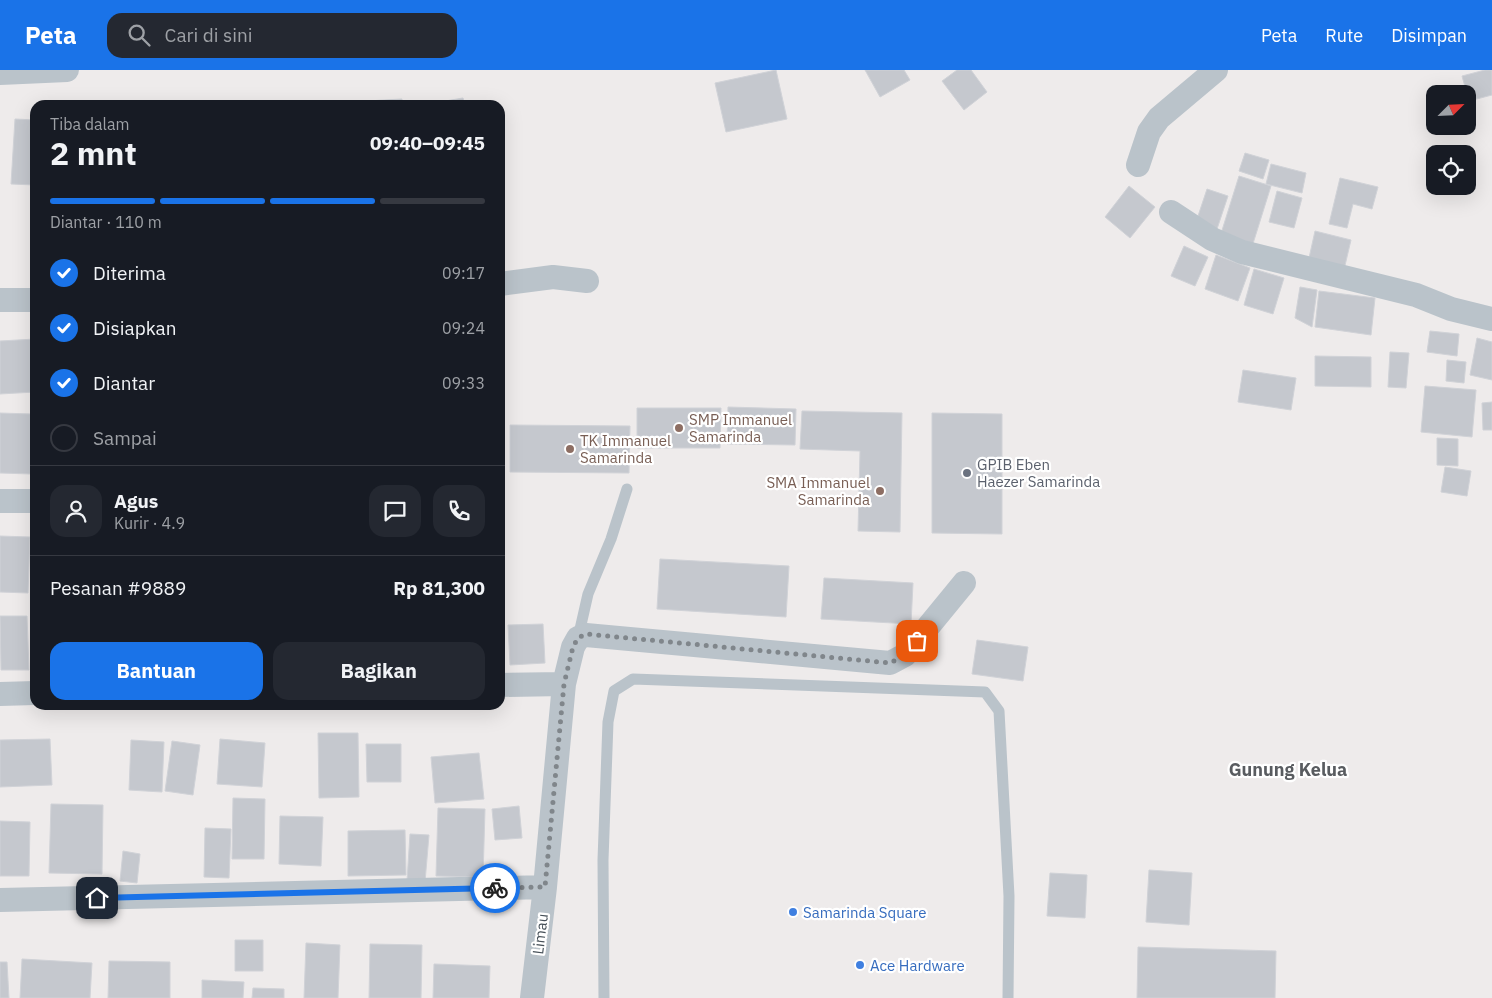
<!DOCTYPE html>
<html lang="id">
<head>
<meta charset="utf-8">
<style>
	body { margin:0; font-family:"IBM Plex Sans",sans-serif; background:#242831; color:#f1f3f6; height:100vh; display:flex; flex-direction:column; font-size:19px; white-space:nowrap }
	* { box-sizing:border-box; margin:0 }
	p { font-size:16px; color:#9ea1a6 }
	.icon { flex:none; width:28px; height:28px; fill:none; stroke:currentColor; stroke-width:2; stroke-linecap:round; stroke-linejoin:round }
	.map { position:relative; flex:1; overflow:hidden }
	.side { position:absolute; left:30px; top:30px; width:475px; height:610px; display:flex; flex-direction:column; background:#171b24; border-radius:15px; box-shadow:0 5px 20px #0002 }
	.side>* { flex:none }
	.needle { width:32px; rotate:66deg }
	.fabs { position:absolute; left:1426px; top:15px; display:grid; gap:10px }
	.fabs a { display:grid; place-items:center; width:50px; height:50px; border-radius:10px; background:#171b24; box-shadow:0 5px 20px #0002; font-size:25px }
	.pin { position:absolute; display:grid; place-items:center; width:42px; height:42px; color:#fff; margin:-21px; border-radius:10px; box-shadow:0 2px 8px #0006 }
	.courier { position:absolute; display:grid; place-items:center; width:50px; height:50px; margin:-25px; border:4px solid #1a73e8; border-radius:50%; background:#fff; color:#222; box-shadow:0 1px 6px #0007 }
	.headline em { font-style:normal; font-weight:700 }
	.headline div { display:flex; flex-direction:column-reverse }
	.headline { display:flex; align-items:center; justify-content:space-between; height:85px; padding:0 20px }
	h1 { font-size:32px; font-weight:700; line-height:38px }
	.bar { display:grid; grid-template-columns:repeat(4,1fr); gap:8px 5px; align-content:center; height:60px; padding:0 20px }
	.bar i { height:6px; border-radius:4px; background:#363941 }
	.bar .current { background:#1a73e8 }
	.bar p { grid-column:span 4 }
	.line { display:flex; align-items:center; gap:12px; padding:0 20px; border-top:1px solid #363941 }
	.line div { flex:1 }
	.round { display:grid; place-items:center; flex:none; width:52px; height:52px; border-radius:15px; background:#242831 }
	ol { padding:0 20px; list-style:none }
	li { display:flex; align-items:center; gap:15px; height:55px }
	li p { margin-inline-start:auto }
	li .icon { padding:5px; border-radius:50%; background:#1a73e8; color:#fff; stroke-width:4 }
	li:last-child { color:#9ea1a6 }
	li i { width:28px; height:28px; border:2px solid #363941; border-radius:50% }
	.action { display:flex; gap:10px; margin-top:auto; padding:10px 20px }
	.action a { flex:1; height:58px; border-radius:15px; background:#1a73e8; color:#fff; font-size:20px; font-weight:700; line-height:58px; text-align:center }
	.action a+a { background:#242831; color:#f1f3f6 }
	header { display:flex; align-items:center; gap:30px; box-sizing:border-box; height:70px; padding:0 25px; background:#1a73e8; color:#fff }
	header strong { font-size:24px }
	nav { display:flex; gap:28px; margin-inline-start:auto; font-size:18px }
	.search { width:350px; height:45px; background:#242831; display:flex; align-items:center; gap:12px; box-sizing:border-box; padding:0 18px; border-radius:15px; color:#9ea1a6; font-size:19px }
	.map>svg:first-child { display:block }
	.building { fill:#c5c8ce; stroke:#d0d2d7 }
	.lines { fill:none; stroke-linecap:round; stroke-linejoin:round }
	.lane { stroke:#bac3ca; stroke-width:11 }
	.street { stroke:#bac3ca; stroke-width:24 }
	.done { stroke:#80868b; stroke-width:5; stroke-dasharray:0 9 }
	.route { stroke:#1a73e8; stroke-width:6 }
	.education-dot { fill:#8d6e63; stroke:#fff; stroke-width:2 }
	.worship-dot { fill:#6b7280; stroke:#fff; stroke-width:2 }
	.shop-dot { fill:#3f7fe0; stroke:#fff; stroke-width:2 }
	.labels { text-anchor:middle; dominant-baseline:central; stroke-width:4.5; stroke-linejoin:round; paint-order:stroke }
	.education-label { font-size:15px; fill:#785e54; stroke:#fff; text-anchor:start }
	.worship-label { font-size:15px; fill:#5b616d; stroke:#fff; text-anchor:start }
	.shop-label { font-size:15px; fill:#366cbe; stroke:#fff; text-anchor:start }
	.street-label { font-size:15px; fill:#454f57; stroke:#fff }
	.quarter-label { font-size:18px; font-weight:bold; fill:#595c60; stroke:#fff }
</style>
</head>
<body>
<header>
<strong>Peta</strong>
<div class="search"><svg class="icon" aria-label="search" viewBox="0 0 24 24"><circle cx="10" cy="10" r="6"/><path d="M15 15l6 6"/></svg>Cari di sini</div>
<nav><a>Peta</a><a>Rute</a><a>Disimpan</a></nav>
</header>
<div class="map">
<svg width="1492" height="928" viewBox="0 0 1492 928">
	<rect width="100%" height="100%" fill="#eeebeb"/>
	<!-- building -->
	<path class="building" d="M776,0L787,49L726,62L715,13Z
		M865,0H904L910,10L880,27Z
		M957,0H971L987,22L964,40L942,11Z
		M1485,0H1492V25L1469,31L1462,6Z
		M463,28L465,35H422Z
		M402,29V35H332V33Z
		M15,49L35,50V115L11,114Z
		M1245,83L1269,90L1263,109L1239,101Z
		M1271,94L1306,103L1302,123L1266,114Z
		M1239,106L1271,116L1251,180L1219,170Z
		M1340,108L1378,117L1372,139L1353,134L1347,158L1329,154Z
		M1129,116L1155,137L1130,168L1105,147Z
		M1207,119L1228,126L1216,162L1195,155Z
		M1277,121L1302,128L1294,158L1269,152Z
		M1315,161L1351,170L1343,204L1307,197Z
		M1184,176L1208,187L1195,216L1171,206Z
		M1216,185L1250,198L1238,231L1205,219Z
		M1254,199L1284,208L1273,244L1244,235Z
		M1300,217L1317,220L1312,257L1295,248Z
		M1319,221L1375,228L1371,265L1315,257Z
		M1430,261L1459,264L1457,286L1427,282Z
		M1477,268L1492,272V310L1470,305Z
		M35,269V322L0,324V271Z
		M1390,282L1409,283L1406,318L1388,317Z
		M1315,286L1371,287V317L1315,316Z
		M1447,290L1466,292L1464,313L1446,311Z
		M1243,300L1296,308L1291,340L1238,332Z
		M1425,316L1476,320L1472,367L1421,362Z
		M1492,332V360H1483L1482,333Z
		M728,337L796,339L795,375L727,374Z
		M637,338H721L720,378H637Z
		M802,341L902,343L900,462L858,461L860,381L800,379Z
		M0,343L32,344L31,404L0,403Z
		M932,343L1002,344V464L932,463Z
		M510,355L630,356L629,403L510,402Z
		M1437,368L1458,369V396L1437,395Z
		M1445,397L1471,401L1467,426L1441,422Z
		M0,466L30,467L28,523L0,522Z
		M660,489L789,496L786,547L657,539Z
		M824,508L913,513L911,554L821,549Z
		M0,546H27L29,600H1Z
		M543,554L545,593L510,595L508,555Z
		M977,570L1028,577L1023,611L972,604Z
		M318,663H358L359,727L319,728Z
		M50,669L52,715L0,717V670Z
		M220,669L265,673L262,717L217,714Z
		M131,670L164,672L162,722L129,720Z
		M172,671L200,675L193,725L165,721Z
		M366,674H401V712H367Z
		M479,683L484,729L435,733L431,687Z
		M233,728L265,729L264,789H232Z
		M51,734L103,735L102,804L49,803Z
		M519,736L522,768L495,770L492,739Z
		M438,738L485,739L483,807L436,806Z
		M280,746L323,747L321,796L279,794Z
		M0,751L30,752L29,806H0Z
		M205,758L231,759L229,808L204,807Z
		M405,760L406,805L348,806V761Z
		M410,764L429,765L425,812L407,811Z
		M123,781L140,784L137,813L120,811Z
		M1149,800L1192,803L1189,855L1146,852Z
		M1050,803L1087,805L1085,848L1047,846Z
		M235,870H263V901H235Z
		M306,873L340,875L338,928H304Z
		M370,874L422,875L421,928H369Z
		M1138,877L1276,881L1275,928H1137Z
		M22,889L92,893L90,928H20Z
		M109,891L170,892V928H108Z
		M0,892H7L9,928H0Z
		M434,894L490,896L489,928H433Z
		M202,910L244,912L243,928H202Z
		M253,918L284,919V928H252Z"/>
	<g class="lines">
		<!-- lane -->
		<path class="lane" d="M578,568L588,524L611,469L627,419
			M604,928L603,790L608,652L614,621L633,609L985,622L999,641L1009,826L1008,928"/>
		<!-- street -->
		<path class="street" d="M0,3L67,0
			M1138,95L1149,62L1159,48L1216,0
			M1171,142L1212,169L1242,182L1416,225L1451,239L1492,249
			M500,214L553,207L587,211
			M0,230H35
			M0,431H35
			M500,615L564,614
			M0,624L35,623
			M0,830L545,817
			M532,928L545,817L564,614L573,577L578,568L586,565L890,593L905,585L964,513"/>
	</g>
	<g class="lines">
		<!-- done -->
		<path class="done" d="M495,818L545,817L564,614L573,577L578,568L586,564L890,593L905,585L917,571"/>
		<!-- route -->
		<path class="route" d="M97,828L495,818"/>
	</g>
	<!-- markers -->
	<g class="education-dot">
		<circle cx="679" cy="358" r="5"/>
		<circle cx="570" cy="379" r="5"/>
		<circle cx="880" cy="421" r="5"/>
	</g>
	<circle class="worship-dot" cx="967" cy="403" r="5"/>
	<g class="shop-dot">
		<circle cx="793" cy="842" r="5"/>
		<circle cx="860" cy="895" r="5"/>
	</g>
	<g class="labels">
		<!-- education labels -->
		<g class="education-label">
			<text x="689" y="349">SMP Immanuel<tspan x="689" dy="17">Samarinda</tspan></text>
			<text x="580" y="370">TK Immanuel<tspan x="580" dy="17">Samarinda</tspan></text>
			<text x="870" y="412" text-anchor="end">SMA Immanuel<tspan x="870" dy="17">Samarinda</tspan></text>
		</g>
		<!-- worship labels -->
		<g class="worship-label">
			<text x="977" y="394">GPIB Eben<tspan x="977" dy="17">Haezer Samarinda</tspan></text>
		</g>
		<!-- shop labels -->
		<g class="shop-label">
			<text x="803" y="842">Samarinda Square</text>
			<text x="870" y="895">Ace Hardware</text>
		</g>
		<!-- street labels -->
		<g class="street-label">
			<text transform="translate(540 864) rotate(-83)">Limau</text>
		</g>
		<!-- quarter labels -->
		<g class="quarter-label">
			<text x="1288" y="699">Gunung Kelua</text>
		</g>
	</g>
</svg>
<div class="fabs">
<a><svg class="needle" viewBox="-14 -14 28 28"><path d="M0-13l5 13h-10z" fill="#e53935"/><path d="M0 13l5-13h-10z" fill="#9ea1a6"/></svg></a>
<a><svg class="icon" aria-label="locate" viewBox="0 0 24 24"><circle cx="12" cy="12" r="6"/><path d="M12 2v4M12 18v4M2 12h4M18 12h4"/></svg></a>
</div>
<div class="pin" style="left:917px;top:571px;background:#ea580c"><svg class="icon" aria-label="bag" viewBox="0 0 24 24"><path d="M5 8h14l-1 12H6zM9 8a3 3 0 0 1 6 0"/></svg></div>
<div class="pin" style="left:97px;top:828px;background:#1f2937"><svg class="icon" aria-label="home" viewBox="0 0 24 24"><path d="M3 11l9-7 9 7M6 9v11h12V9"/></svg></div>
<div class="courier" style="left:495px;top:818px"><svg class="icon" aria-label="bike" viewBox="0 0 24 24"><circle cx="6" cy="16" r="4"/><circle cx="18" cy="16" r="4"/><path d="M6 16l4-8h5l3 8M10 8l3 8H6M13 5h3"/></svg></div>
<section class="side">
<div class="headline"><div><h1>2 mnt</h1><p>Tiba dalam</p></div><em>09:40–09:45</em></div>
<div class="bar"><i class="current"></i><i class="current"></i><i class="current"></i><i></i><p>Diantar · 110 m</p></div>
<ol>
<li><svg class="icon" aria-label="check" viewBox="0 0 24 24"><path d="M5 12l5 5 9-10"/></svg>Diterima<p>09:17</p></li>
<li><svg class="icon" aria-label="check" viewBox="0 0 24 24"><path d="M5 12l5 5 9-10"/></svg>Disiapkan<p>09:24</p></li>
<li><svg class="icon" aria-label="check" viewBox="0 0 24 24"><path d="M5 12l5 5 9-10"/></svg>Diantar<p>09:33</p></li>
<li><i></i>Sampai</li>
</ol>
<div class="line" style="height:90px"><a class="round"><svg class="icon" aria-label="person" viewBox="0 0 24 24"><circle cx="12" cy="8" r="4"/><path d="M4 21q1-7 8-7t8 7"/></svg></a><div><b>Agus</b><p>Kurir · 4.9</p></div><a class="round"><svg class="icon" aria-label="chat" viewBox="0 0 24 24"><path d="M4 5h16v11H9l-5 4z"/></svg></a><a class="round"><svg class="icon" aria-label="phone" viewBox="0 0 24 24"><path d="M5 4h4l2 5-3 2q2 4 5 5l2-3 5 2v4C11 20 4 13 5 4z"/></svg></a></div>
<div class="line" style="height:65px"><div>Pesanan #9889</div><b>Rp 81,300</b></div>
<div class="action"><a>Bantuan</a><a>Bagikan</a></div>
</section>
</div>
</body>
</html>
